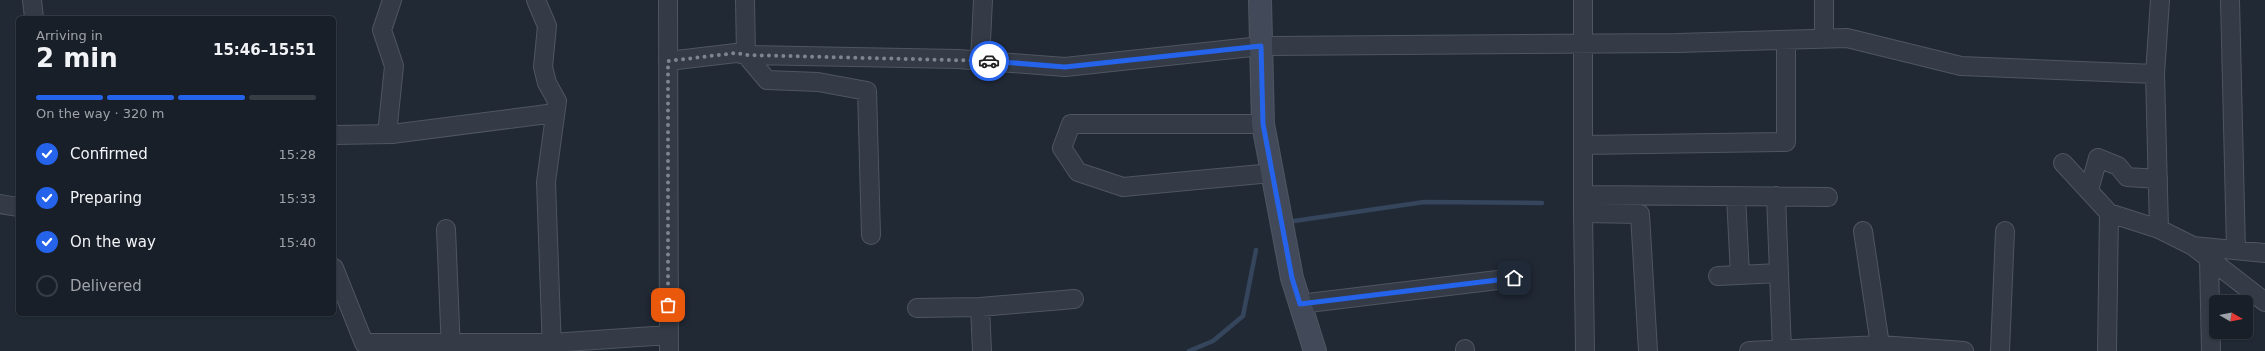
<!DOCTYPE html>
<html lang="en">
<head>
<meta charset="utf-8">
<style>
	body { margin:0; font-family:"DejaVu Sans",sans-serif; background:#262c34; color:#f1f3f6; height:100vh; display:flex; flex-direction:column; font-size:15px; white-space:nowrap }
	* { box-sizing:border-box; margin:0 }
	p { font-size:13px; color:#9fa2a8 }
	.icon { flex:none; width:22px; height:22px; fill:none; stroke:currentColor; stroke-width:2; stroke-linecap:round; stroke-linejoin:round }
	.map { position:relative; flex:1; overflow:hidden }
	.side { position:absolute; left:16px; top:16px; width:320px; height:300px; display:flex; flex-direction:column; background:#191f28; border-radius:6px; box-shadow:0 1px 3px #0004,0 0 0 1px #373d45 }
	.side>* { flex:none }
	.needle { width:26px; rotate:99deg }
	.fabs { position:absolute; left:2209px; top:295px; display:grid; gap:8px }
	.fabs a { display:grid; place-items:center; width:44px; height:44px; border-radius:6px; background:#191f28; box-shadow:0 1px 3px #0004,0 0 0 1px #373d45; font-size:20px }
	.pin { position:absolute; display:grid; place-items:center; width:34px; height:34px; color:#fff; margin:-17px; border-radius:8px; box-shadow:0 2px 6px #0006 }
	.courier { position:absolute; display:grid; place-items:center; width:40px; height:40px; margin:-20px; border:3px solid #2563eb; border-radius:50%; background:#fff; color:#222; box-shadow:0 1px 5px #0007 }
	.summary em { font-style:normal; font-weight:600 }
	.summary div { display:flex; flex-direction:column-reverse }
	.summary { display:flex; align-items:center; justify-content:space-between; height:68px; padding:0 20px }
	h1 { font-size:26px; font-weight:600; line-height:30px }
	.bar { display:grid; grid-template-columns:repeat(4,1fr); gap:6px 4px; align-content:center; height:48px; padding:0 20px }
	.bar i { height:5px; border-radius:3px; background:#373d45 }
	.bar .current { background:#2563eb }
	.bar p { grid-column:span 4 }
	ol { padding:0 20px; list-style:none }
	li { display:flex; align-items:center; gap:12px; height:44px }
	li p { margin-inline-start:auto }
	li .icon { padding:4px; border-radius:50%; background:#2563eb; color:#fff; stroke-width:4 }
	li:last-child { color:#9fa2a8 }
	li i { width:22px; height:22px; border:2px solid #373d45; border-radius:50% }
	.map>svg:first-child { display:block }
	.lines { fill:none; stroke-linecap:round; stroke-linejoin:round }
	.stream { stroke:#35455c; stroke-width:4.5 }
	.minor-casing { stroke:#4f5661; stroke-width:20 }
	.secondary-casing { stroke:#4f5661; stroke-width:24 }
	.minor { stroke:#343b46; stroke-width:18 }
	.secondary { stroke:#424a59; stroke-width:22 }
	.done { stroke:#7d8591; stroke-width:4; stroke-dasharray:0 7.2 }
	.route { stroke:#2563eb; stroke-width:5 }
</style>
</head>
<body>
<div class="map">
<svg width="2265" height="351" viewBox="0 0 2265 351">
	<rect width="100%" height="100%" fill="#212935"/>
	<g class="lines">
		<!-- stream -->
		<path class="stream" d="M1294,221L1424,202L1542,203
			M1189,351L1213,341L1243,316L1256,250"/>
		<defs>
			<path id="minor" d="M32,0L34,18
				M536,0L547,26L543,67L547,83L557,101L546,182L552,351
				M668,0L669,351
				M745,0L746,55L958,59L1065,67L1261,46L1678,43L1847,38L1961,66L2155,74L2159,229L2193,246L2265,302
				M1583,0V213L1640,214L1648,351
				M1824,0V39
				M2230,0L2236,250
				M668,61L736,53L746,55L767,80L818,82L867,91L871,235
				M980,61L983,0
				M2155,74L2160,0
				M1263,124H1071L1062,148L1078,172L1123,187L1272,173
				M387,134L394,66L382,30L392,0
				M334,135L392,134L555,113
				M1583,145L1786,142V40
				M2063,163L2110,214
				M2089,190L2098,158L2118,166L2127,177L2158,179
				M1583,195L1828,197
				M1736,196L1740,275
				M1776,196L1782,351
				M0,204L18,207
				M1583,213L1585,351
				M446,229L451,351
				M1863,231L1880,345L1964,351
				M2193,246L2265,253
				M2209,259L2211,351
				M334,268L364,343H552L668,335
				M1718,276L1779,273
				M1300,304L1514,278
				M980,307L982,351
				M917,308L980,307L1074,299
				M1465,349V351
				M1749,351L1880,345V351
				M2000,351L2005,231
				M2107,351L2109,213L2159,229"/>
			<path id="secondary" d="M1260,0L1263,124L1292,278L1315,351"/>
		</defs>
		<!-- minor casing -->
		<use href="#minor" class="minor-casing"/>
		<!-- secondary casing -->
		<use href="#secondary" class="secondary-casing"/>
		<!-- minor -->
		<use href="#minor" class="minor"/>
		<!-- secondary -->
		<use href="#secondary" class="secondary"/>
	</g>
	<g class="lines">
		<!-- done -->
		<path class="done" d="M668,305V61L736,53L746,55L989,61"/>
		<!-- route -->
		<path class="route" d="M989,61L1065,67L1261,46L1263,124L1292,278L1300,304L1514,278"/>
	</g>
</svg>
<div class="fabs">
<a><svg class="needle" viewBox="-14 -14 28 28"><path d="M0-13l5 13h-10z" fill="#e53935"/><path d="M0 13l5-13h-10z" fill="#9fa2a8"/></svg></a>
</div>
<div class="pin" style="left:668px;top:305px;background:#ea580c"><svg class="icon" aria-label="bag" viewBox="0 0 24 24"><path d="M5 8h14l-1 12H6zM9 8a3 3 0 0 1 6 0"/></svg></div>
<div class="pin" style="left:1514px;top:278px;background:#1f2937"><svg class="icon" aria-label="home" viewBox="0 0 24 24"><path d="M3 11l9-7 9 7M6 9v11h12V9"/></svg></div>
<div class="courier" style="left:989px;top:61px"><svg class="icon" aria-label="car" viewBox="0 0 24 24"><path d="M5 17H2v-5l4-1 3-4h7l3 4 3 1v5h-3M9 17h6M6 11h13"/><circle cx="7" cy="17" r="2"/><circle cx="17" cy="17" r="2"/></svg></div>
<section class="side">
<div class="summary"><div><h1>2 min</h1><p>Arriving in</p></div><em>15:46–15:51</em></div>
<div class="bar"><i class="current"></i><i class="current"></i><i class="current"></i><i></i><p>On the way · 320 m</p></div>
<ol>
<li><svg class="icon" aria-label="check" viewBox="0 0 24 24"><path d="M5 12l5 5 9-10"/></svg>Confirmed<p>15:28</p></li>
<li><svg class="icon" aria-label="check" viewBox="0 0 24 24"><path d="M5 12l5 5 9-10"/></svg>Preparing<p>15:33</p></li>
<li><svg class="icon" aria-label="check" viewBox="0 0 24 24"><path d="M5 12l5 5 9-10"/></svg>On the way<p>15:40</p></li>
<li><i></i>Delivered</li>
</ol>
</section>
</div>
</body>
</html>
